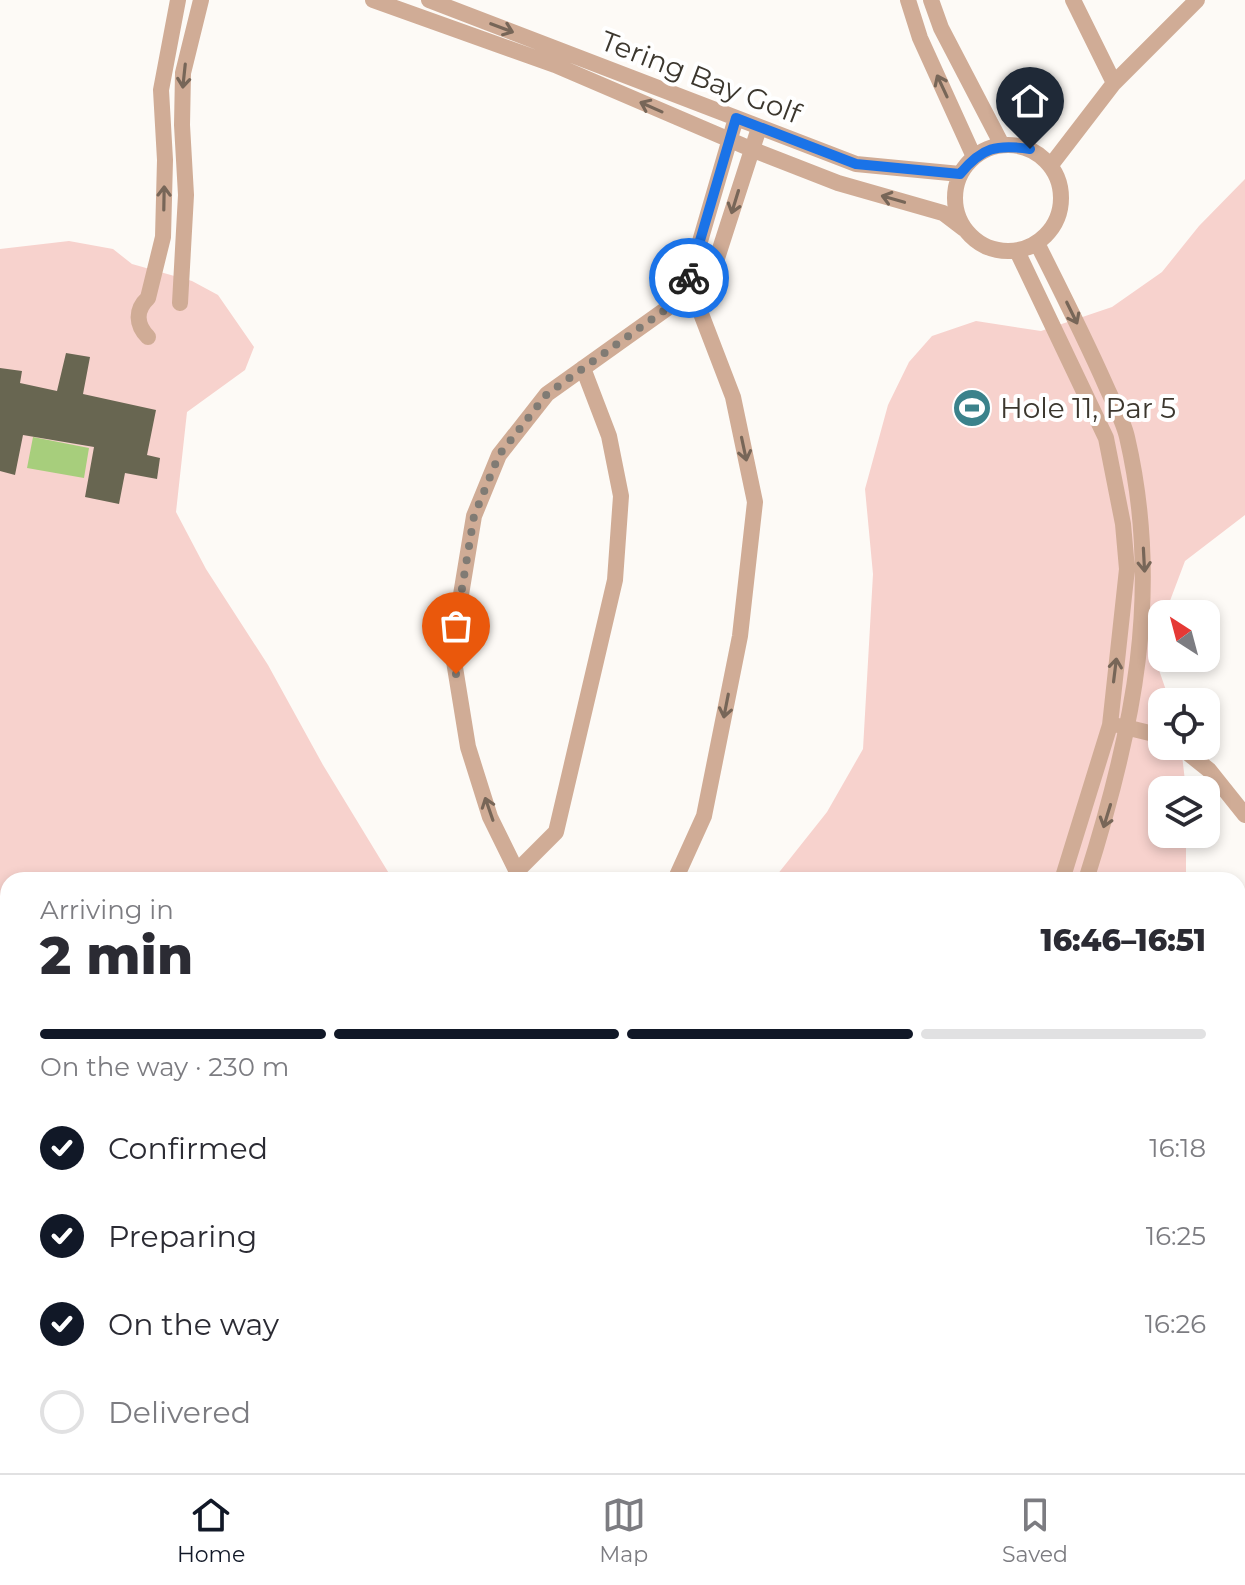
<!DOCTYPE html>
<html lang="en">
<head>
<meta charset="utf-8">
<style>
	body { margin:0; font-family:Montserrat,sans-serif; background:#f2f2f3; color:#2b2b33; height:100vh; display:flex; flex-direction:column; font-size:30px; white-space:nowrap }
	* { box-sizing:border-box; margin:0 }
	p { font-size:26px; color:#7c7c81 }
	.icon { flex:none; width:44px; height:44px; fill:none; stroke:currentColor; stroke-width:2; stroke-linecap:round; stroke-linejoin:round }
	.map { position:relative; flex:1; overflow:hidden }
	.panel { position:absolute; left:0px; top:872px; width:1246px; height:602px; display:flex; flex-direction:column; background:#fff; border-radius:24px 24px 0 0; box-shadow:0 4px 12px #0003 }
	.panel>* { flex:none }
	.needle { width:52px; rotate:324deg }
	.fabs { position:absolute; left:1148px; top:600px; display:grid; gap:16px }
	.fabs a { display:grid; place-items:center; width:72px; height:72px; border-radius:16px; background:#fff; box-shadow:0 4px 12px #0003; font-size:40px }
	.pin { position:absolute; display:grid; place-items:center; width:68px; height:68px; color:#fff; margin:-82px -34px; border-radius:50% 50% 50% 0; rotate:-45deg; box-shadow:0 0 8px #0007 }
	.pin .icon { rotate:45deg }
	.courier { position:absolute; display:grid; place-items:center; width:80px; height:80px; margin:-40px; border:6px solid #1a73e8; border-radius:50%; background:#fff; color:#222; box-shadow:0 2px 10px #0007 }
	.headline em { font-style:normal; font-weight:800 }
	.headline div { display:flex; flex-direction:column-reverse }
	.headline { display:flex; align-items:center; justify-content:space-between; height:136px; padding:0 40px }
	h1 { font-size:52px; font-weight:800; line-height:60px }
	.bar { display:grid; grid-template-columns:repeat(4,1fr); gap:12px 8px; align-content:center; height:96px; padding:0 40px }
	.bar i { height:10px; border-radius:6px; background:#e1e1e2 }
	.bar .selected { background:#111827 }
	.bar p { grid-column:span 4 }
	ol { padding:0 40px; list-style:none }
	li { display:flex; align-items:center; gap:24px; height:88px }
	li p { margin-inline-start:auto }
	li .icon { padding:8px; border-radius:50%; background:#111827; color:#fff; stroke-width:4 }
	li:last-child { color:#7c7c81 }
	li i { width:44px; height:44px; border:4px solid #e1e1e2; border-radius:50% }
	.tabs { display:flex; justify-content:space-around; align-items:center; height:112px; border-top:2px solid #e1e1e2; background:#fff; font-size:22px; color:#7c7c81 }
	.tabs a { display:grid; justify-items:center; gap:4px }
	.tabs .selected { color:#111827 }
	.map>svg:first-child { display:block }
	.green { fill:#f7d2cd }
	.water { fill:#a7ce7c }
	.building { fill:#686651 }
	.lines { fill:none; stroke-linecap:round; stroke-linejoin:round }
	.minor { stroke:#d0ac96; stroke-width:16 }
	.oneway { stroke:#776658 }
	.done { stroke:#807b74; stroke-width:8; stroke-dasharray:0 14.4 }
	.route { stroke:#1a73e8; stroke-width:10 }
	.labels { text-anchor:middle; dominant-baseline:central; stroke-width:8; stroke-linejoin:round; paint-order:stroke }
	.street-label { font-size:28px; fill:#3c372e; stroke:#fff }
	.poi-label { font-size:28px; fill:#3c372e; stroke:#fff; text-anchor:start }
</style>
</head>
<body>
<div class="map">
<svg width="1245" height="1473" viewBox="0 0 1245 1473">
	<rect width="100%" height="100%" fill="#fdfaf6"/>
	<!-- green -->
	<path class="green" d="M1245,179V515L1185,561L1165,614H1162L1159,670L1170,702H1162V746H1181L1186,790H1162V834H1186V880H773L827,812L863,749L873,574L865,489L888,405L909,362L932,336L976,321L1041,331L1112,307L1162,272L1199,226Z
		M69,241L113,249L132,264L192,281L218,295L254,347L245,370L187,412L176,512L206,569L268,665L323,765L393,880H8V971L0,948V249Z
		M1238,1196L1245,1199V1473H464L460,1466H1238Z"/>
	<!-- water -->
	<path class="water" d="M33,437L89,448L84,478L27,468Z
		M0,948L8,971V1092L0,1090Z
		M816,1466H950L949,1473H833Z"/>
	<!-- building -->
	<path class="building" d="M66,353L90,357L83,394L156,410L147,455L160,458L157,479L125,473L119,504L85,497L94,447L23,435L15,475L0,471V368L22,371L20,383L57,391Z"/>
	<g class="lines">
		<!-- minor -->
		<path class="minor" d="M373,0L555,65L751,149L838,183L943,213L964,229
			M429,0L856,164L960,174
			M908,0L920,38L974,157
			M931,0L941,28L1002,145
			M1073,0L1114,83
			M955 198a53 53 0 1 1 106 0a53 53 0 1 1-106 0Z
			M1051,165L1114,83L1197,0
			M1037,243C1061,291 1085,338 1106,386C1113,402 1123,420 1127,437C1163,592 1133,732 1086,880
			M1017,251L1106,438L1123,524L1127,569L1110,725L1062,880
			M180,303L186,195L182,125L183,73L201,0
			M148,337C136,325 135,310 148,298L163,237L165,160L161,90L178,0
			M1121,726L1162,736
			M1179,746L1209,770L1245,815
			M516,872L556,832L615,580L621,496L609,436L583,368
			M521,880L490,817L468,747L452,649L474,516L499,455L547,394L669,307L687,286L736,118
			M675,880L704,816L740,636L755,502L733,397L700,311L759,128
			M477,1466L478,1473
			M541,1473L572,1466"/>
	</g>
	<!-- one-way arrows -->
	<defs><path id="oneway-shaft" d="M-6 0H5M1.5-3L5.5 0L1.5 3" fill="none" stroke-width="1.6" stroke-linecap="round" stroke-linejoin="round" transform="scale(2)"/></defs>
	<g class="oneway">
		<use href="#oneway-shaft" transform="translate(502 28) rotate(21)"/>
		<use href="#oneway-shaft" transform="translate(184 76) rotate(96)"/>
		<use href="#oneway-shaft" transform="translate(942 86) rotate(-115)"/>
		<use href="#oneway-shaft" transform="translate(651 107) rotate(-156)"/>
		<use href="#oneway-shaft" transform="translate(164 198) rotate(-89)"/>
		<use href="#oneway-shaft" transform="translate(893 199) rotate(-164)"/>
		<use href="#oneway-shaft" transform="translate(735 202) rotate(107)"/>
		<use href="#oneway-shaft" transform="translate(1072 313) rotate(64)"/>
		<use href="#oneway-shaft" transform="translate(744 449) rotate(78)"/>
		<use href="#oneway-shaft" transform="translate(1144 560) rotate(87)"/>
		<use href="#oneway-shaft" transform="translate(1115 670) rotate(-83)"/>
		<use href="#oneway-shaft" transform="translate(726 706) rotate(101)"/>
		<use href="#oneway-shaft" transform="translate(489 809) rotate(-109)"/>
		<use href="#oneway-shaft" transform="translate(1107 816) rotate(107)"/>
	</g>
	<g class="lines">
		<!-- done -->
		<path class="done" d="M456,674L452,649L474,516L499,455L547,394L669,307L680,296L689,278"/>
		<!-- route -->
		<path class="route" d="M689,278L736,118L856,164L960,174C982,147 997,144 1030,149"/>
	</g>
	<!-- icons -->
	<defs>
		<symbol id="stadium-disc" viewBox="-11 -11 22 22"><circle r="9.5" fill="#3b828b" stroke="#fff"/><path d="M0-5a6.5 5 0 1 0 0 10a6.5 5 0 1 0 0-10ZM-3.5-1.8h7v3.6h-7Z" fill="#fff"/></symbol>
	</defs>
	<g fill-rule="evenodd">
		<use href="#stadium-disc" x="950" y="386" width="44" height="44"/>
	</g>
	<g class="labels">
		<!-- street labels -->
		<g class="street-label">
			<text transform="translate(701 77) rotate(21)">Tering Bay Golf</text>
		</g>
		<!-- poi labels -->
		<g class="poi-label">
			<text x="1000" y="408">Hole 11, Par 5</text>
		</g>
	</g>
</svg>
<div class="fabs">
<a><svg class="needle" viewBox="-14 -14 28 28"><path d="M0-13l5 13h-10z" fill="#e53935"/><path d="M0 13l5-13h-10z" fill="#7c7c81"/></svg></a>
<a><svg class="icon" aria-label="locate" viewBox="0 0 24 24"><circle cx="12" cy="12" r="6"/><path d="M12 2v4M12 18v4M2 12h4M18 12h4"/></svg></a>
<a><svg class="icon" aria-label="layers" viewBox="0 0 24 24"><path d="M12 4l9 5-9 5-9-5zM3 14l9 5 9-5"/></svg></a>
</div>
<div class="pin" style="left:456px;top:674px;background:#ea580c"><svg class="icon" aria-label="bag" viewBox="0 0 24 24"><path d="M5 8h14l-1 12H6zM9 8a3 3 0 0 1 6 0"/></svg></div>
<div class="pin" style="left:1030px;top:149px;background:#1f2937"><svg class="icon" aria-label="home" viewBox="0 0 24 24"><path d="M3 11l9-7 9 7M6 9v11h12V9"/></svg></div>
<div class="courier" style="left:689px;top:278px"><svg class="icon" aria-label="bike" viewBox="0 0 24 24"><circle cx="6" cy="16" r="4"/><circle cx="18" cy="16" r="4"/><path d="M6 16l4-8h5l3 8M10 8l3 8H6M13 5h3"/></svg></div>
<section class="panel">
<div class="headline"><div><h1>2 min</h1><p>Arriving in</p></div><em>16:46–16:51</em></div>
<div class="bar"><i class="selected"></i><i class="selected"></i><i class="selected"></i><i></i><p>On the way · 230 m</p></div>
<ol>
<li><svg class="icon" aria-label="check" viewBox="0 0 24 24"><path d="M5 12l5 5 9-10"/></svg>Confirmed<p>16:18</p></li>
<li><svg class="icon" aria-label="check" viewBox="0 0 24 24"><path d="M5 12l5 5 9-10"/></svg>Preparing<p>16:25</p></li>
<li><svg class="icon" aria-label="check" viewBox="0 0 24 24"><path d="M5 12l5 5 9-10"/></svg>On the way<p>16:26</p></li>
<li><i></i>Delivered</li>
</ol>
</section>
</div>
<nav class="tabs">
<a class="selected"><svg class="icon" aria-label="home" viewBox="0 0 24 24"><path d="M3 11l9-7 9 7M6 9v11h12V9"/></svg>Home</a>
<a><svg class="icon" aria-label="map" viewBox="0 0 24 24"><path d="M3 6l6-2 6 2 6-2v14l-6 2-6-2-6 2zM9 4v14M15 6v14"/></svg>Map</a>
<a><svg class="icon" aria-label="saved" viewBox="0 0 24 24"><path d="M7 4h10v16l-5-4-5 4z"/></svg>Saved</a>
</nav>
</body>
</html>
